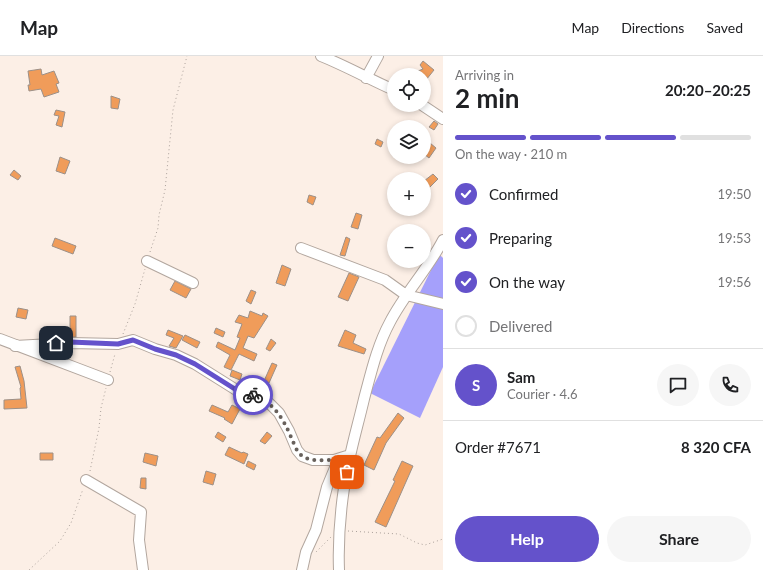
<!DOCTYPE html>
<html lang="en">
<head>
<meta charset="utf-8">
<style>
	body { margin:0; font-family:Lato,sans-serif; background:#f6f6f6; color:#202124; height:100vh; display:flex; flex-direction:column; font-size:15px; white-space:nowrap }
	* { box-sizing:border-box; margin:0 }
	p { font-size:13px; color:#757577 }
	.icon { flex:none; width:22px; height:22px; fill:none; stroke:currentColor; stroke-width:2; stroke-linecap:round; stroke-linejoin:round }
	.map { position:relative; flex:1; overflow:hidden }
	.side { display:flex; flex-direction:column; background:#fff; width:320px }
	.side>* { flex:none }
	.buttons { position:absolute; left:387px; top:12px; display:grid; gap:8px }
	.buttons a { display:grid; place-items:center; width:44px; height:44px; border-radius:50%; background:#fff; box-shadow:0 2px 6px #0003; font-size:20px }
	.pin { position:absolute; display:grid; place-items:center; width:34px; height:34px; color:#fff; margin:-17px; border-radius:8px; box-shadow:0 2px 6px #0006 }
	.courier { position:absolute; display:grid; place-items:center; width:40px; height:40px; margin:-20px; border:3px solid #6452cb; border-radius:50%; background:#fff; color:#222; box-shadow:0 1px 5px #0007 }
	.summary em { font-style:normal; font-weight:700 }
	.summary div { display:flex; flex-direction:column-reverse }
	.summary { display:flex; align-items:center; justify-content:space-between; height:68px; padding:0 12px }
	h1 { font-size:26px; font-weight:700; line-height:30px }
	.bar { display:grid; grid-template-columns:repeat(4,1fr); gap:6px 4px; align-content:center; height:48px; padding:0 12px }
	.bar i { height:5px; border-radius:3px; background:#e0e0e0 }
	.bar .on { background:#6452cb }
	.bar p { grid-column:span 4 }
	.line { display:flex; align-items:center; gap:10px; padding:0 12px; border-top:1px solid #e0e0e0 }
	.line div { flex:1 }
	.round { display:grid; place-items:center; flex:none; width:42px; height:42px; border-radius:21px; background:#f6f6f6 }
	ol { padding:0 12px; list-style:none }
	li { display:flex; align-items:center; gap:12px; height:44px }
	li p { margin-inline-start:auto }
	li .icon { padding:4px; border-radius:50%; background:#6452cb; color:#fff; stroke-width:4 }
	li:last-child { color:#757577 }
	li i { width:22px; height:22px; border:2px solid #e0e0e0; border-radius:50% }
	.primary-button { display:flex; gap:8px; margin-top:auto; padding:8px 12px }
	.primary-button a { flex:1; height:46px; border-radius:24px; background:#6452cb; color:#fff; font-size:16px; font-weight:700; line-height:46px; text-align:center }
	.primary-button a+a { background:#f6f6f6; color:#202124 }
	header { display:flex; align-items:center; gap:24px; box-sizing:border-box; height:56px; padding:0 20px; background:#fff; border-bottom:1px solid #e0e0e0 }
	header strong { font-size:19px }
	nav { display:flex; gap:22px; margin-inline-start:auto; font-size:14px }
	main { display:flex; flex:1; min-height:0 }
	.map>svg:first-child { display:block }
	.forest { fill:#a5a0fb }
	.building { fill:#f09c5a; stroke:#9c9088 }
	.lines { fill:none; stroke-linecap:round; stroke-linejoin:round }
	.minor-casing { stroke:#b2a69e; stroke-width:12 }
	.path { stroke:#aaa09a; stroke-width:1; stroke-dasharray:1 3; stroke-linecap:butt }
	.minor { stroke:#fff; stroke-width:10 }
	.done { stroke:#68615c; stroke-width:4; stroke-dasharray:0 7.2 }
	.route { stroke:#6452cb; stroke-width:5 }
</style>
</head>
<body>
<header>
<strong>Map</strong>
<nav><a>Map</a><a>Directions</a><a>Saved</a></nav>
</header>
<main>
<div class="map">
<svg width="443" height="514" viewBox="0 0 443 514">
	<rect width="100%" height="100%" fill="#fcefe6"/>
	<!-- forest -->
	<path class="forest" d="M439,198L443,202V311L420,362L370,337Z"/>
	<!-- building -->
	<path class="building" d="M423,5L434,14L426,24L424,22V19H421L418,15L423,13L420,9Z
		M41,13L42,19L54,15L59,27L56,28L59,36L44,41L41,33L29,35L28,29H30L28,15Z
		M111,40L120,43L118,53L111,52Z
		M56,54L65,56L62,71L56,69L59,60L54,59Z
		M434,65L438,68L434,74L429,71Z
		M377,83L383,86L381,91L375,88Z
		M430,87L436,92L429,102L424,98V94Z
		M60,101L70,105L65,118L56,115Z
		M14,114L21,120L18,124L10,119Z
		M433,118L438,123L428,133L424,127V125Z
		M309,139L316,141L313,149L307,146Z
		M356,157L362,159L358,173L351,171Z
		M346,181L350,183L345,200L340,199Z
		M55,182L76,190L73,198L52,190Z
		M282,209L291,213L285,230L276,227Z
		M349,217L359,221L348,245L338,241Z
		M175,225L191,233L186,242L170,234Z
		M251,234L256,236L251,248L246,245Z
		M18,252L28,254L26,263L16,261Z
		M250,255L262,260L263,257L268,260L254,282L248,280L243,292L257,298L254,305L239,298L231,314L224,311L230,299L216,291L218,286L235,294L240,282L237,281L242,268L235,266L239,259L248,262Z
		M70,260H76V281H70Z
		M216,272L225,276L223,281L214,277Z
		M168,274L183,280L176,292L169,290L174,282L166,279Z
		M345,274L356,279L353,287L366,293L364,298L338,290Z
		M185,279L200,286L197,292L182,284Z
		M271,283L276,287L270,295L266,293Z
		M272,307L277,309L269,327L264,325Z
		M20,310L24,325L27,352L4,353V344L21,343L20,332L21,331L15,311Z
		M232,314L242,318L240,324L230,320Z
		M212,349L228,356L232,349L240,353L232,368L224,363L225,362L209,355Z
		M398,357L404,362L386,387L374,414L364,409L377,381L380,382Z
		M218,376L226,381L223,386L215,381Z
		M267,376L272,380L265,388L260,385Z
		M229,391L242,397L243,396L248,398L244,408L225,399Z
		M40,397H53V404H40Z
		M145,397L158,400L156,410L143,406Z
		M248,405L256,409L254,414L246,410Z
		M402,405L413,410L386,471L375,466L395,425L393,424Z
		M206,415L216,418L213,429L203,426Z
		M141,422H146V433L140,432Z"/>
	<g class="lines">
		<defs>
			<path id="minor" d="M321,0C346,10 369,23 394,34
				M366,22L378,0
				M422,49L443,63
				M301,192L385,224L406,239L443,248
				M147,205L193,227
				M0,283L108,324
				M15,290L70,287L118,288L133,284L155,293L176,299L195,308L238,335L254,339L269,347L279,357L289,375L297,394L302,400L313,404H334L350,399
				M86,424L141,456L139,484L143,514
				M302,514L306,496L316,474L327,431L337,407
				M339,514C338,487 340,459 344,432C348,402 357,373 364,343C371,317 377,290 390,266C405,237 428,213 443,184"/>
		</defs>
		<!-- minor casing -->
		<use href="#minor" class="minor-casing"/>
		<!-- path -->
		<path class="path" d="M150,196L158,172L159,159L165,134L173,54L187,0
			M123,278L135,248L145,213
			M110,316L115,298
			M90,415L99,372L101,352L106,332
			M348,475L399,478L417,487L425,489L443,483
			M316,496L331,481
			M29,514L60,485L71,467L83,433"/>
		<!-- minor -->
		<use href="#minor" class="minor"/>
	</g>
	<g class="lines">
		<!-- done -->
		<path class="done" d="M253,339C273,346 283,362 291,381C294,387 296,395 301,399C309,406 324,404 334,404L347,416"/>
		<!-- route -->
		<path class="route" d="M56,287L70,286L118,288L133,284L155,293L176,299L195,308L238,335L253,339"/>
	</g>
</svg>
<div class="buttons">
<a><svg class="icon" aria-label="locate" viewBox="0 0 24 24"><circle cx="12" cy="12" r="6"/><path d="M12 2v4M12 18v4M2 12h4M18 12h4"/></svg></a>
<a><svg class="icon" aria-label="layers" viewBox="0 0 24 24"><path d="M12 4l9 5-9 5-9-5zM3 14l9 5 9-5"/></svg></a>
<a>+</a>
<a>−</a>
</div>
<div class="pin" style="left:347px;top:416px;background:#ea580c"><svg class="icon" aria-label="bag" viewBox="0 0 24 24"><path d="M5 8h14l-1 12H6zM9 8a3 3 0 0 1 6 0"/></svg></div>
<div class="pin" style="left:56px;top:287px;background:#1f2937"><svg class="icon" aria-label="home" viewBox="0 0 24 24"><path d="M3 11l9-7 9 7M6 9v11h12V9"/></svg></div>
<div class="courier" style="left:253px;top:339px"><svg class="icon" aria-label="bike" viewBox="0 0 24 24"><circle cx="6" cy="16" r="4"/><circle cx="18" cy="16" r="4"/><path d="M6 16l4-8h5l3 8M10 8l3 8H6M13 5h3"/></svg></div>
</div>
<section class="side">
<div class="summary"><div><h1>2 min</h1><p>Arriving in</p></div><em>20:20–20:25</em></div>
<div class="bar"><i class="on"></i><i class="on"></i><i class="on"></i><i></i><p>On the way · 210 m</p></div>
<ol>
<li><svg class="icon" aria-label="check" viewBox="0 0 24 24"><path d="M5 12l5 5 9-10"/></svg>Confirmed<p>19:50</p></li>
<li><svg class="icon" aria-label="check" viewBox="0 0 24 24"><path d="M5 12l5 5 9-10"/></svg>Preparing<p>19:53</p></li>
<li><svg class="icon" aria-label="check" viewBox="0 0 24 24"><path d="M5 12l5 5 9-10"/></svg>On the way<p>19:56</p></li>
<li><i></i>Delivered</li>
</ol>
<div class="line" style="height:72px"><b class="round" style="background:#6452cb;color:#fff">S</b><div><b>Sam</b><p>Courier · 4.6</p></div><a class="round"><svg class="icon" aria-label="chat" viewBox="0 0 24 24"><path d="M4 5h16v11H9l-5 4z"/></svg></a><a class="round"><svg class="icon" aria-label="phone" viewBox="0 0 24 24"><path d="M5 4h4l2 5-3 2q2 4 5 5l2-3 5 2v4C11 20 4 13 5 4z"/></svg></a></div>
<div class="line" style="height:52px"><div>Order #7671</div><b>8 320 CFA</b></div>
<div class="primary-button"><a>Help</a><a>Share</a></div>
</section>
</main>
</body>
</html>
